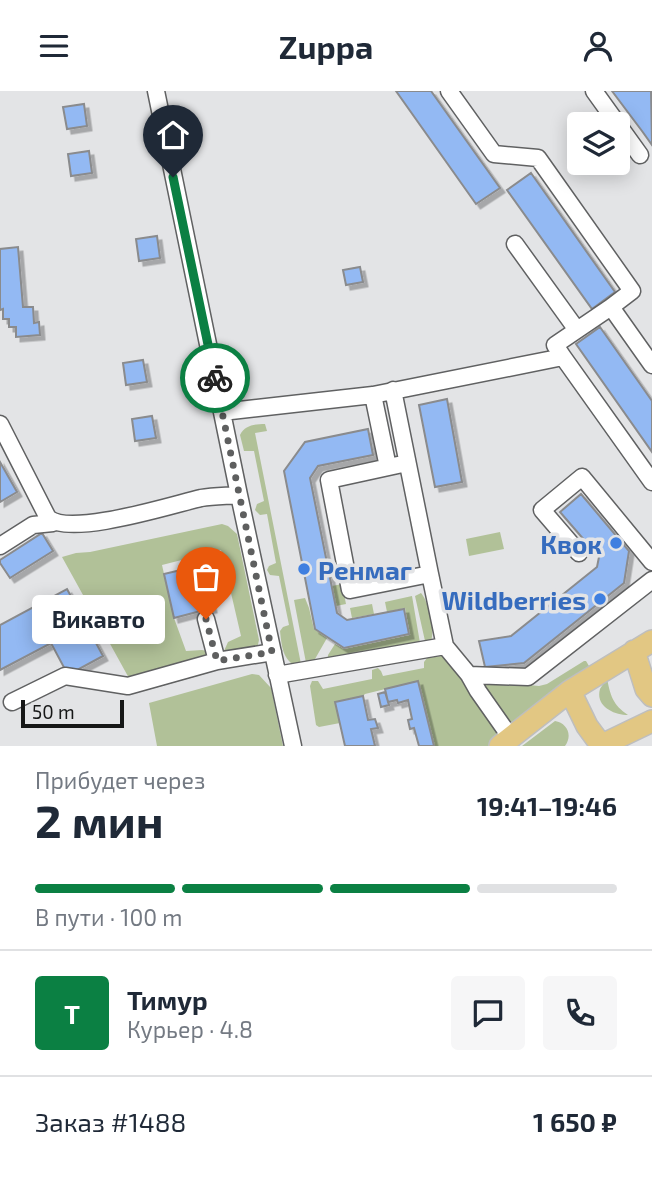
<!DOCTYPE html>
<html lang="ru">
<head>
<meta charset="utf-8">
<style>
	body { margin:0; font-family:"Exo 2",sans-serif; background:#f6f6f7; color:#1f2937; height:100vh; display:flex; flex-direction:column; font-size:26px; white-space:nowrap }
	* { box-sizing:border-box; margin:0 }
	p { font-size:23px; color:#747a83 }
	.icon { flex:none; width:38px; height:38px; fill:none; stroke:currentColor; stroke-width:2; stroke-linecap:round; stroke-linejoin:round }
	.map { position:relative; height:655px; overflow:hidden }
	.side { display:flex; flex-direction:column; background:#fff; flex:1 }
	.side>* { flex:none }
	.fabs { position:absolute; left:567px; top:21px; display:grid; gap:14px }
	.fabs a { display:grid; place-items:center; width:63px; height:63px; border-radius:7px; background:#fff; box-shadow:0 4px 18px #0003; font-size:35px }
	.scale { position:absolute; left:21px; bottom:18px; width:103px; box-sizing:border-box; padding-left:7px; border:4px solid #161717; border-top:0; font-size:19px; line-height:24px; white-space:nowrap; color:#161717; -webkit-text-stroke:5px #e3e4e6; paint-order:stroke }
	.pin { position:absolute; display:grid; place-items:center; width:60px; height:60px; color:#fff; margin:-72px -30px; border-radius:50% 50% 50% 0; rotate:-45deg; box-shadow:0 0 7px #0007 }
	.pin .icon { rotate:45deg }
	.courier { position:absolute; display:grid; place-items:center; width:70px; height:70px; margin:-35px; border:5px solid #0b8043; border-radius:50%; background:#fff; color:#222; box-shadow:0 2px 9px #0007 }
	.bubble { position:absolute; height:49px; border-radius:7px; background:#fff; box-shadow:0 4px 18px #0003; font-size:23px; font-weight:700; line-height:49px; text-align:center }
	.summary em { font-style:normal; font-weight:700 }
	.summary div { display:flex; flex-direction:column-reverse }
	.summary { display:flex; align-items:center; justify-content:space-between; height:119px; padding:0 35px }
	h1 { font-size:46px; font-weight:700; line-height:52px }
	.bar { display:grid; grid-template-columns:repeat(4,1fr); gap:10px 7px; align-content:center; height:84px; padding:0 35px }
	.bar i { height:9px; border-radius:5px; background:#e0e1e3 }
	.bar .selected { background:#0b8043 }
	.bar p { grid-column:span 4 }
	.line { display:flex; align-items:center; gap:18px; padding:0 35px; border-top:2px solid #e0e1e3 }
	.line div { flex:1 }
	.round { display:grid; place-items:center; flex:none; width:74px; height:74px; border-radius:7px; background:#f6f6f7 }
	header { display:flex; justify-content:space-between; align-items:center; height:91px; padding:0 35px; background:#fff; font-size:32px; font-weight:700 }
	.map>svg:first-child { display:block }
	.grass { fill:#b1c198 }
	.building { fill:#93b9f3; stroke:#8a8b8d; stroke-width:2; filter:url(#shadow) }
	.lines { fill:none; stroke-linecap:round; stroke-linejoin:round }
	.minor-casing { stroke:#606162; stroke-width:19 }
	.major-casing { stroke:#bebebe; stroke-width:24 }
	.minor { stroke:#fff; stroke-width:16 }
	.major { stroke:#e2c783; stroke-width:21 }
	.done { stroke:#5e5f5f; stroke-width:7; stroke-dasharray:0 12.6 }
	.route { stroke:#0b8043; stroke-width:9 }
	.shop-dot { fill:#3f7fe0; stroke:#e3e4e6; stroke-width:2.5 }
	.labels { text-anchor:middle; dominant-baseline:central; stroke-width:7; stroke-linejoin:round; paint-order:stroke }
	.shop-label { font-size:26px; font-weight:bold; fill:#366cbe; stroke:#e3e4e6; text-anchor:end }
</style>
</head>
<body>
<header><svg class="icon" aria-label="menu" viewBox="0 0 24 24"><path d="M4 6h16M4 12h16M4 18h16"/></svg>Zuppa<svg class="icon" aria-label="person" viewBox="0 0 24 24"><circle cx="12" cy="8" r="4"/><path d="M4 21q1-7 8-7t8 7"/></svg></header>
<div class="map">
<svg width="652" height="655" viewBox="0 0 652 655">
	<defs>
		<filter id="shadow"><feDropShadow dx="4.5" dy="4.5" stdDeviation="0" flood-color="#0004"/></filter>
	</defs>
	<rect width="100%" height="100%" fill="#e3e4e6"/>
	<!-- grass -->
	<path class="grass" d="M265,333L267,340L255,342L302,578C283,571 282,558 280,540L283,536L289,534L279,485L270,484L267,479L269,475L276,472L267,423L260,424L255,419L257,413L264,410L254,360H244L240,344C245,334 255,333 265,333Z
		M222,433L228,435L237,443L259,549L257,558L227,568L224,560L228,551L241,545L221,459L162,474L174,527L186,560L202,559L207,560L211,578L208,582L144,600L135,598L62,466L76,462L90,461Z
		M500,441L504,458L469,465L466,448Z
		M342,493L346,513L336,515L332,495Z
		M421,502C429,511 435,539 431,550L426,551L425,550L415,505Z
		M412,505L420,552L328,568V564L335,553L344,558L410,544L405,517L387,521L385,511Z
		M305,507L309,517L314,538L327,547L311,575L307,577L294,509Z
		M372,513L374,523L352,527L350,517Z
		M456,563L501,643L495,655H434L418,590L365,603L363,605L335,612L340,632L319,636L316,634L310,595L312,590H318L323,598L372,588V579L378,577L381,580L383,585L424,577V571L427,567Z
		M584,570H586L589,575L512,640L476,589L539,595L547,593Z
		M252,583L259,584L271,597L283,655H157L149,612Z
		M607,587C610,604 613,614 628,624C614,624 595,615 600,598C601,596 606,589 607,587Z
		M555,630C567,632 573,644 565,655H522Z"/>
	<!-- building -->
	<path class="building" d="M396,0H431L500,97L476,113Z
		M612,0H651L652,54L642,40Z
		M84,13L87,35L67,38L63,16Z
		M89,60L92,82L71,85L68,63Z
		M531,82L615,201L592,218L507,99Z
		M157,145L160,167L139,170L136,148Z
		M18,156L23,216H33L34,232L39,231L40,244L16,246V236H9V228H3V218L0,219V158Z
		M360,176L363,191L346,194L343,179Z
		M600,236L652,310V361L576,253Z
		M143,269L147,291L126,294L123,272Z
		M447,308L462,391L435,396L419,314Z
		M152,325L156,347L135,350L132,328Z
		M368,338L373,364L318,375L310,387L337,522L347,529L404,518L409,543L344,557L315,538L284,380L305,351Z
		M0,371L17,401L0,411Z
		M581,403L629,460L624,492L524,572L485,576L479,550L511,545L597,476L599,466L560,421Z
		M42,442L53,460L10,487L0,472V469Z
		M202,474L212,517L174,527L164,483Z
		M67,498L103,565L68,584L51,552L0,579V534Z
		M418,590L434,655H419L414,637L410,638L408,629L412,628L408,609L398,612L397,609L388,611L385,598Z
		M385,601L389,614L381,616L378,603Z
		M363,605L368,629L375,628L378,637L371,638L375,655H345L335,611Z"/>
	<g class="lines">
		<defs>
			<path id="minor" d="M156,0L239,404L293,655
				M449,0L494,63L538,67L632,200L611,216
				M594,0L640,64
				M515,153L577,239
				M563,266L555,254L611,216L652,274
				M393,299L430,483
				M373,304L388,376
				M222,321L373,304L563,266L652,391
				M0,333L48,427C71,446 171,414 201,407C213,405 227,405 239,404
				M0,455L33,434L53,432
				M579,462L542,419L582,386L652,471
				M206,528L217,570
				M445,555L469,584L478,600L511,647
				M277,584L445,555L430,483L350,499L329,389L407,372
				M469,584L528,586L652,489
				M12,611L65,585L128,595L217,570L273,561"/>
			<path id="major" d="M634,560L646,598L652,605
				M570,600L587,635L601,654
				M500,655L570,600L652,550
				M600,655L652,630"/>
		</defs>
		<!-- minor casing -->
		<use href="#minor" class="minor-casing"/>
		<!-- major casing -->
		<use href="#major" class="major-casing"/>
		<!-- minor -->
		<use href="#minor" class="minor"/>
		<!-- major -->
		<use href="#major" class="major"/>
	</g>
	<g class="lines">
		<!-- done -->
		<path class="done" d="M206,528L217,570L272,561L215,287"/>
		<!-- route -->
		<path class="route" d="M173,86L215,287"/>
	</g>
	<!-- markers -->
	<g class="shop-dot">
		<circle cx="616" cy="452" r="7"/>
		<circle cx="304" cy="478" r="7"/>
		<circle cx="600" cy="508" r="7"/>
	</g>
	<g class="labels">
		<!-- shop labels -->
		<g class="shop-label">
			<text x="602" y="452">Квок</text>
			<text x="318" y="478" text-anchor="start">Ренмаг</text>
			<text x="586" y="508">Wildberries</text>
		</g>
	</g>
</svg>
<div class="fabs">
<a><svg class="icon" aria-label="layers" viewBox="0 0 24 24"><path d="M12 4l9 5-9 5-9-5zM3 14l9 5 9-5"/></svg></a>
</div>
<div class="scale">50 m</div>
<div class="pin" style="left:206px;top:528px;background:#ea580c"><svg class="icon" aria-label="bag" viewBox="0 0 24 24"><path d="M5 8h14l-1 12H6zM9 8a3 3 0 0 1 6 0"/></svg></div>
<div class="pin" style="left:173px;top:86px;background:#1f2937"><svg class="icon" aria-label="home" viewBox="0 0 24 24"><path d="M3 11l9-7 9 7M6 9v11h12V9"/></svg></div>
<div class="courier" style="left:215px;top:287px"><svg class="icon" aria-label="bike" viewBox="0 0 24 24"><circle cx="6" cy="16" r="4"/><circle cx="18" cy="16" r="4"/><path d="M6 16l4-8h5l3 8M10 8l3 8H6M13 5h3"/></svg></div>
<div class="bubble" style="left:32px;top:504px;width:133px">Викавто</div>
</div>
<section class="side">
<div class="summary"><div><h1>2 мин</h1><p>Прибудет через</p></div><em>19:41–19:46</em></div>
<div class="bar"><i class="selected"></i><i class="selected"></i><i class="selected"></i><i></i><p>В пути · 100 m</p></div>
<div class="line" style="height:126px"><b class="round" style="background:#0b8043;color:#fff">Т</b><div><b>Тимур</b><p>Курьер · 4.8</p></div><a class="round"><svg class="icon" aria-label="chat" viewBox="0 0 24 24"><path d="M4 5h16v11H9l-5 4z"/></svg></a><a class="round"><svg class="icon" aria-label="phone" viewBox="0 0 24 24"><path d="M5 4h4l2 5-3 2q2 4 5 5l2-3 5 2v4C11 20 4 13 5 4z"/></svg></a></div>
<div class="line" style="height:91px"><div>Заказ #1488</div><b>1 650 ₽</b></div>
</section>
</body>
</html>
